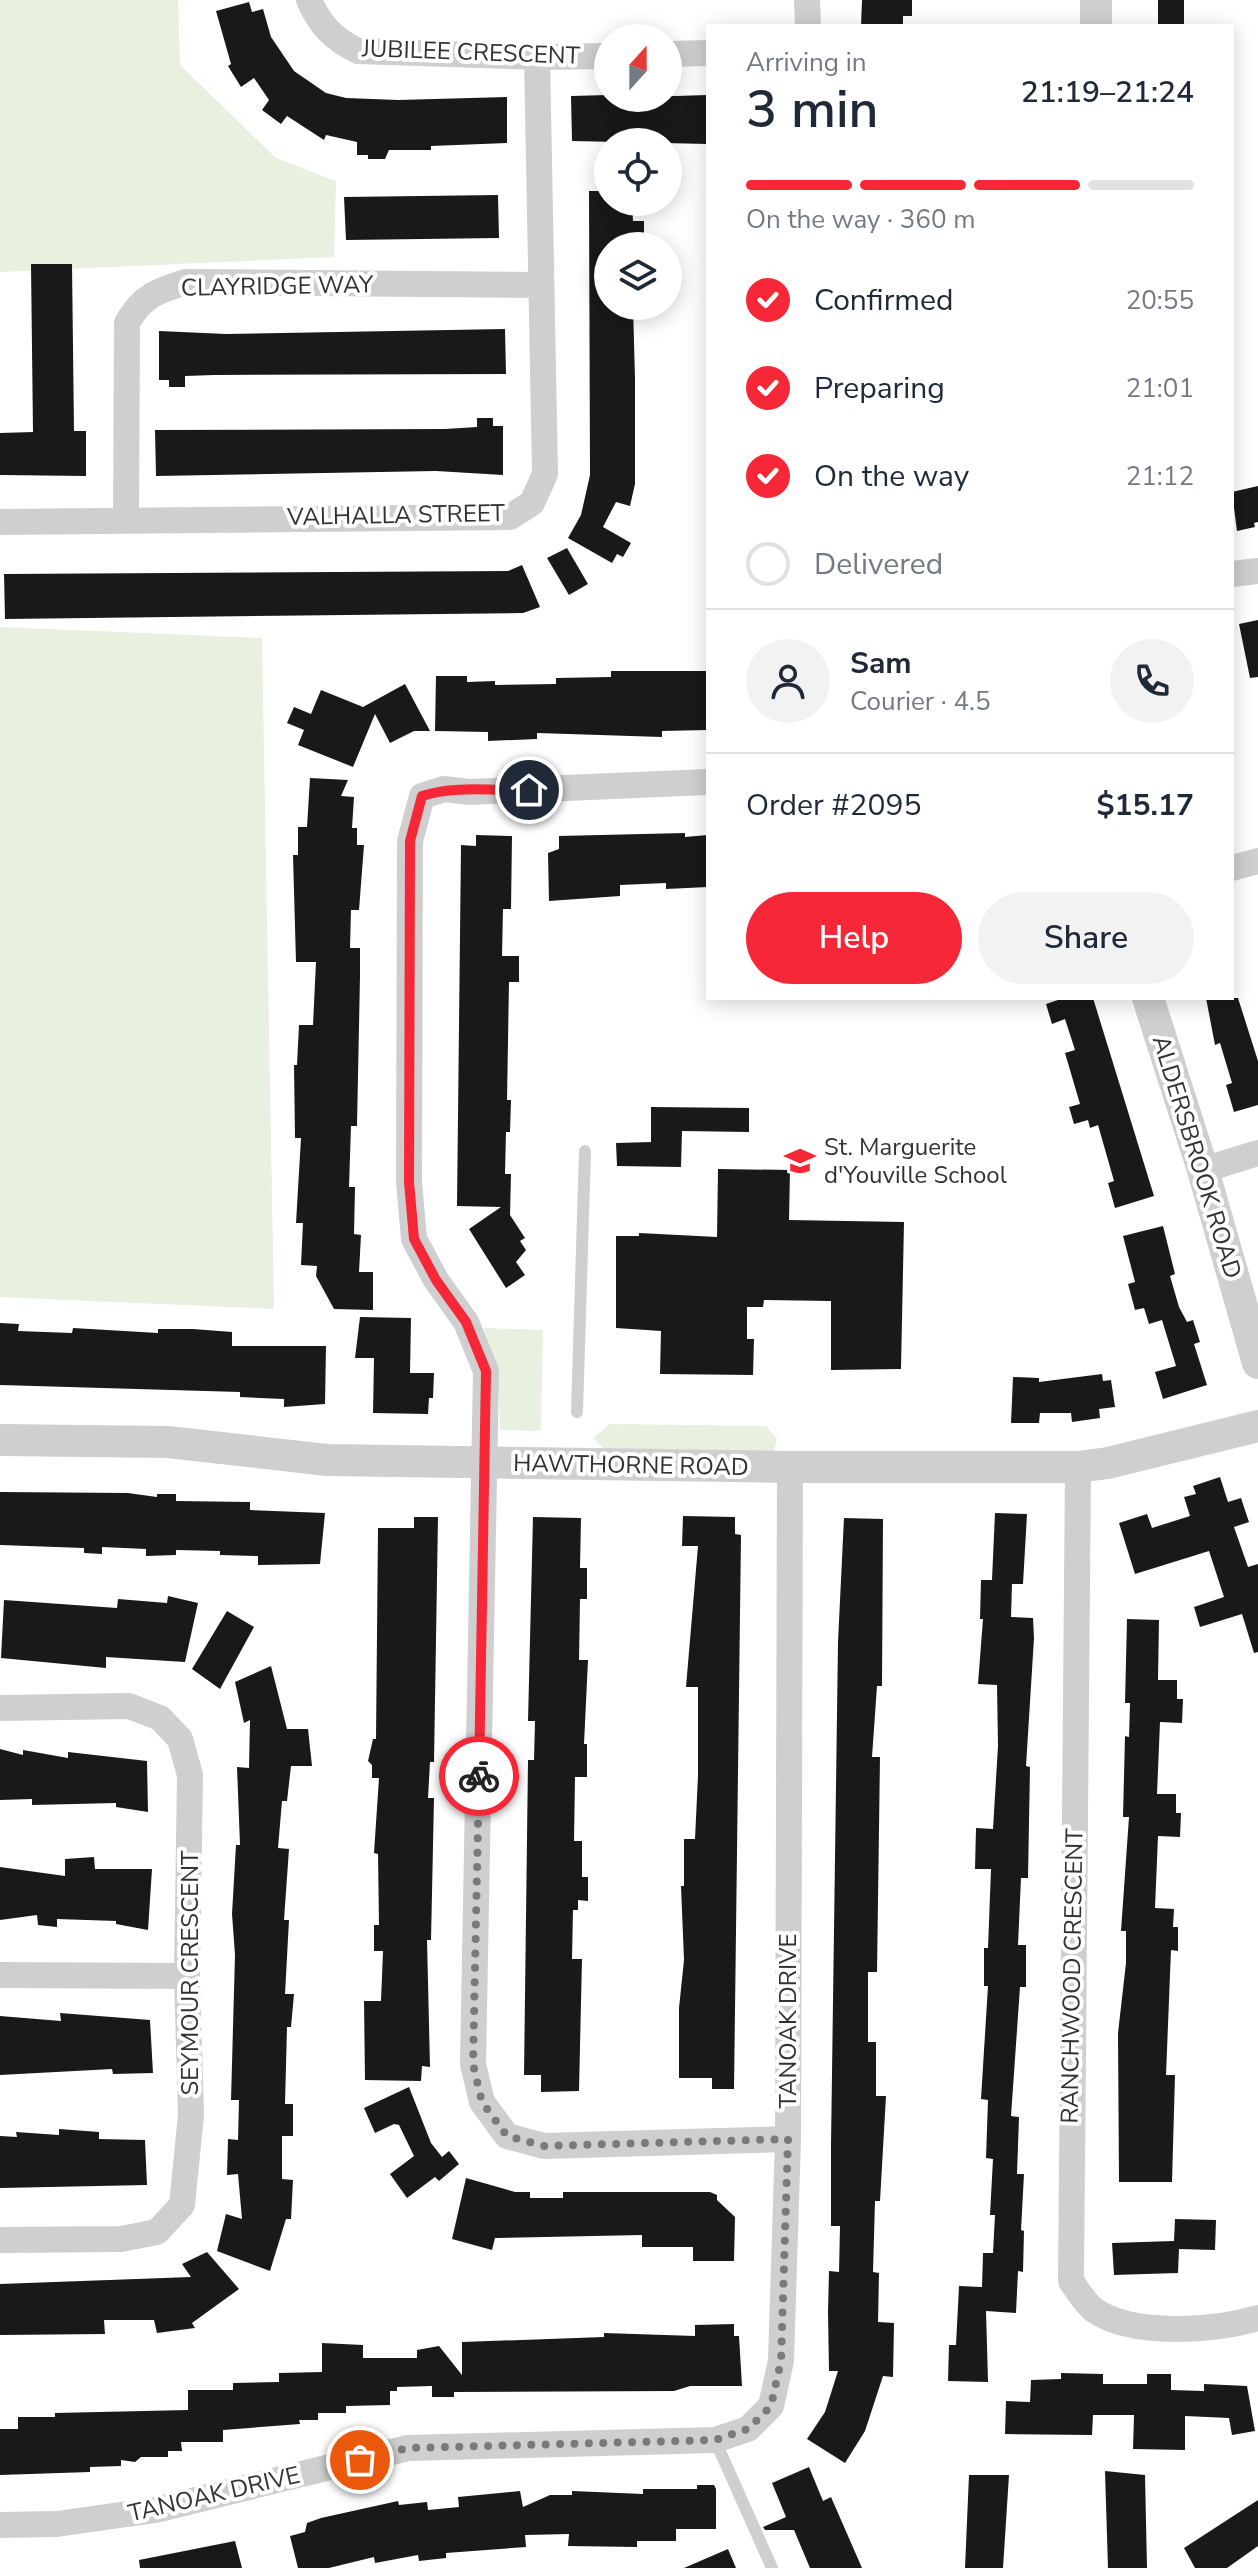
<!DOCTYPE html>
<html lang="en">
<head>
<meta charset="utf-8">
<style>
	body { margin:0; font-family:"Nunito Sans",sans-serif; background:#f2f2f3; color:#1f2937; height:100vh; display:flex; flex-direction:column; font-size:30px; white-space:nowrap }
	* { box-sizing:border-box; margin:0 }
	p { font-size:26px; color:#747a83 }
	.icon { flex:none; width:44px; height:44px; fill:none; stroke:currentColor; stroke-width:2; stroke-linecap:round; stroke-linejoin:round }
	.map { position:relative; flex:1; overflow:hidden }
	.drawer { position:absolute; left:706px; top:24px; width:528px; height:976px; display:flex; flex-direction:column; background:#fff; border-radius:0px; box-shadow:0 4px 20px #0003 }
	.drawer>* { flex:none }
	.needle { width:52px; rotate:21deg }
	.buttons { position:absolute; left:594px; top:24px; display:grid; gap:16px }
	.buttons a { display:grid; place-items:center; width:88px; height:88px; border-radius:50%; background:#fff; box-shadow:0 4px 20px #0003; font-size:40px }
	.pin { position:absolute; display:grid; place-items:center; width:68px; height:68px; color:#fff; margin:-34px; border:4px solid #fff; border-radius:50%; box-shadow:0 2px 8px #0007 }
	.courier { position:absolute; display:grid; place-items:center; width:80px; height:80px; margin:-40px; border:6px solid #f62837; border-radius:50%; background:#fff; color:#222; box-shadow:0 2px 10px #0007 }
	.overview em { font-style:normal; font-weight:600 }
	.overview div { display:flex; flex-direction:column-reverse }
	.overview { display:flex; align-items:center; justify-content:space-between; height:136px; padding:0 40px }
	h1 { font-size:52px; font-weight:600; line-height:60px }
	.bar { display:grid; grid-template-columns:repeat(4,1fr); gap:12px 8px; align-content:center; height:96px; padding:0 40px }
	.bar i { height:10px; border-radius:6px; background:#e0e1e3 }
	.bar .current { background:#f62837 }
	.bar p { grid-column:span 4 }
	.line { display:flex; align-items:center; gap:20px; padding:0 40px; border-top:2px solid #e0e1e3 }
	.line div { flex:1 }
	.round { display:grid; place-items:center; flex:none; width:84px; height:84px; border-radius:42px; background:#f2f2f3 }
	ol { padding:0 40px; list-style:none }
	li { display:flex; align-items:center; gap:24px; height:88px }
	li p { margin-inline-start:auto }
	li .icon { padding:8px; border-radius:50%; background:#f62837; color:#fff; stroke-width:4 }
	li:last-child { color:#747a83 }
	li i { width:44px; height:44px; border:4px solid #e0e1e3; border-radius:50% }
	.button { display:flex; gap:16px; margin-top:auto; padding:16px 40px }
	.button a { flex:1; height:92px; border-radius:48px; background:#f62837; color:#fff; font-size:32px; font-weight:600; line-height:92px; text-align:center }
	.button a+a { background:#f2f2f3; color:#1f2937 }
	.map>svg:first-child { display:block }
	.green { fill:#e8f0e0 }
	.building { fill:#191919 }
	.lines { fill:none; stroke-linecap:round; stroke-linejoin:round }
	.service { stroke:#cfcfcf; stroke-width:12 }
	.minor { stroke:#cfcfcf; stroke-width:26 }
	.tertiary { stroke:#cfcfcf; stroke-width:32 }
	.done { stroke:#7a7a7a; stroke-width:8; stroke-dasharray:0 14.4 }
	.route { stroke:#f62837; stroke-width:10 }
	.labels { text-anchor:middle; dominant-baseline:central; stroke-width:8; stroke-linejoin:round; paint-order:stroke }
	.street-label { font-size:24px; fill:#323232; stroke:#fff }
	.poi-label { font-size:24px; fill:#323232; stroke:#fff; text-anchor:start }
</style>
</head>
<body>
<div class="map">
<svg width="1258" height="2568" viewBox="0 0 1258 2568">
	<rect width="100%" height="100%" fill="#fff"/>
	<!-- green -->
	<path class="green" d="M0,0H178L180,65L276,158L336,181L334,257L0,272Z
		M0,627L262,638L274,1309L0,1297Z
		M484,1328L543,1330L541,1431L500,1430L498,1377Z
		M610,1424L766,1426L777,1439L774,1451L604,1449L593,1438Z"/>
	<!-- building -->
	<path class="building" d="M862,0H912V16H903V26H861Z
		M1158,0H1184V26H1158Z
		M249,2L252,12L263,9L271,37L294,71L326,93L346,98L398,100L507,97V143L431,146V150H389L385,159H368V155H357V142L326,135L324,140L287,116L281,124L262,110L269,100L254,78L241,87L228,66L231,64L216,11Z
		M608,95V98L708,95V144L572,141L571,96Z
		M589,191H608V202H632L633,221H644V237H637L636,246H608V306H633L635,378V484L630,506L616,502L603,527L631,543L623,557L617,554L612,563L568,538L581,515L590,475Z
		M498,195L499,238L346,240L344,197Z
		M31,264H72L74,431H86V476L0,475V433L33,432Z
		M505,329L506,374L214,375L185,376V387H169V380H159V331L226,334Z
		M477,418H493V426H503V475L436,471L156,476L155,430L445,429L477,427Z
		M1258,486V522L1254,523L1255,527L1237,531L1232,492Z
		M567,548L588,584L569,595L547,558Z
		M522,565L540,607L523,613L5,619L4,574L508,571Z
		M1258,620V677L1250,678L1239,624Z
		M611,671H708V730L662,731V737L537,733V739L488,741V732L435,731L436,676H467V682L495,681V685L556,684V678L611,677Z
		M405,684L430,731H414L390,743L375,714L353,767L298,745L304,730L287,723L294,707L311,714L321,690L363,707Z
		M310,778L348,780L341,796L354,797L352,828H357V845H364L359,910H351L350,948H360V976L357,1126H351L349,1187H355L354,1234L361,1235L359,1272H373V1310L334,1309L316,1276L317,1266L301,1265L303,1223H296L301,1138H295L294,1065H297L299,1025H313L316,962H296L293,855H298V827H307Z
		M685,833V837L708,835V887L666,889V883L620,885V896L549,901L548,853L559,849V836Z
		M476,835L512,836L511,909H503L502,956H519V982H509L507,1100H511L510,1132H506L505,1174H511L510,1215L525,1238L520,1241L526,1250L516,1262L525,1275L506,1288L469,1229L501,1207L457,1206L461,845L476,846Z
		M1064,998H1093L1154,1196L1115,1208L1108,1183L1114,1181L1098,1125L1090,1128L1088,1120L1074,1124L1069,1107L1080,1104L1065,1053L1075,1050L1065,1019L1052,1024L1046,1004Z
		M1206,998H1238L1258,1061V1105L1234,1112L1226,1085L1232,1083L1220,1043L1215,1045Z
		M651,1107L749,1108V1132L682,1131L681,1167L617,1166L616,1143L651,1142Z
		M718,1169L790,1170L789,1220L904,1222L901,1369L831,1370V1301L764,1300L763,1307H747V1339H754L753,1375L660,1374L661,1331L616,1328V1236H639V1233L717,1237Z
		M1163,1226L1175,1274L1170,1276L1179,1307L1187,1322L1193,1320L1200,1342L1194,1344L1207,1385L1163,1399L1155,1372L1176,1366L1162,1320L1149,1324L1144,1308L1135,1310L1128,1284L1135,1282L1123,1236Z
		M360,1317L411,1318L410,1373H434L433,1398H429L428,1414L373,1413L374,1358H355Z
		M0,1323L19,1324L18,1331L72,1333L73,1328L158,1333V1329H193L232,1332V1346H326L325,1404L284,1407V1399L240,1397V1392L0,1385Z
		M1102,1374L1103,1381L1111,1380L1115,1407L1099,1409L1100,1418L1072,1422L1071,1413H1040L1039,1423H1011L1013,1377L1039,1378V1382Z
		M1220,1477L1228,1502L1241,1498L1249,1522L1234,1527L1248,1567L1258,1564V1652L1254,1653L1242,1614L1200,1627L1194,1607L1224,1597L1209,1551L1135,1574L1119,1523L1147,1514L1152,1528L1190,1516L1184,1497L1196,1494L1193,1486Z
		M0,1492L128,1493L157,1497V1494H176V1501L250,1502V1510L325,1513L320,1564L258,1565V1556L220,1555V1551L176,1550V1555L146,1556V1549L102,1547V1554L84,1553V1548L0,1545Z
		M995,1513L1027,1514L1023,1584H1012L1011,1617L1033,1618L1034,1638L1026,1766L1030,1767L1028,1878H1021L1018,1945H1026V1987H1020L1011,2116L1019,2117L1017,2174H1024L1021,2230L1024,2231L1023,2272L1018,2271L1016,2313L986,2311L988,2382L948,2381L949,2345H956L959,2286L982,2287L983,2253H993L995,2215H990L993,2159L986,2158L988,2100L981,2099L988,1986H984V1948H988L991,1869H975L976,1828L993,1829L998,1746L997,1685L978,1684L983,1619H980L981,1580H992Z
		M683,1516L735,1517V1534L741,1535L734,2089H712V2078H679V2008L684,1960L681,1886H684V1839H695L698,1776V1687H686L698,1546H682Z
		M414,1517H438L434,1762H430L428,1798H434L431,1940H427L430,2067L422,2066L421,2081L365,2080L364,2001H381L383,1951H374V1925H379L378,1854L374,1853L379,1778H372V1765L368,1761L373,1739H376L378,1528H414Z
		M533,1517L581,1518L580,1568H587V1599H580L579,1660H588L584,1744H587V1777H575L574,1841H582V1877H588V1901L578,1900V1910H573L572,1959H582L579,2091L541,2092V2075H524L528,1760H534L535,1721H528Z
		M844,1518L883,1519L882,1686H877L872,1757H880L877,1972H868V2042H876V2096H886L880,2201H875L873,2272L879,2273L878,2322L894,2323L893,2377L883,2376L865,2431L845,2463L807,2439L825,2412L838,2371H829L828,2312L829,2271L839,2272L840,2226H831V2146L838,1642Z
		M168,1596L198,1603L185,1662L106,1657V1668L1,1658L4,1600L117,1608L118,1599L167,1603Z
		M227,1611L254,1627L220,1689L192,1669Z
		M1127,1619L1159,1620L1158,1680H1177V1699H1183L1182,1723L1160,1722L1157,1794H1176V1813H1181L1180,1837L1158,1836L1155,1908L1174,1909L1173,1927H1178V1951L1171,1950L1166,2075H1175L1172,2182H1119L1118,2033L1126,1963V1931H1121L1129,1817H1123L1125,1736L1129,1737L1130,1703H1125Z
		M271,1666L287,1729H308L312,1766H291L287,1801H282L278,1848L289,1849L284,1920H289L285,1994H294L291,2027H287L285,2104H293V2136H282V2179L293,2180L291,2219H286L270,2271L217,2251L226,2214L242,2219L238,2174L227,2175L228,2139L238,2140L239,2100H231L235,1955L232,1914L236,1845H240L237,1767L249,1768L250,1720L244,1723L235,1682Z
		M0,1749L23,1755V1750L68,1758V1752L147,1761L148,1812L116,1807V1803L32,1805V1799L0,1800Z
		M94,1857L95,1869H152L148,1930L116,1924V1921L57,1919V1927L38,1925L37,1915L0,1920V1867L65,1876V1859Z
		M60,2013L150,2020L153,2073L113,2074L112,2069L0,2075V2016L61,2021Z
		M409,2087L431,2143L442,2157L449,2151L459,2164L439,2181L435,2177L407,2198L390,2174L414,2156L399,2125L394,2124L375,2133L364,2108Z
		M59,2129L99,2132V2139L145,2140L147,2185L0,2188V2136L17,2137L16,2132L59,2135Z
		M466,2178L515,2192H530V2198H563V2192H710L717,2195V2200L735,2217L734,2261H693V2247H642V2235L495,2238L492,2250L452,2239Z
		M1175,2219L1216,2220L1215,2250L1179,2249L1178,2273L1114,2275L1112,2243L1174,2241Z
		M207,2252L239,2289L192,2323L195,2328L157,2333L154,2320H104L105,2334L0,2335V2284L191,2277L182,2264Z
		M734,2324V2336H739L742,2386H690L674,2391L454,2392V2397H432V2386L397,2387V2391H390V2405L346,2406V2413H318V2420H299L300,2424L223,2430V2442H181L182,2451H168V2457H141L135,2462L121,2460V2466L90,2467V2472L0,2475V2429H18V2417H55V2413L188,2410V2390H233V2383L279,2382V2373L322,2372V2343L363,2345V2358H417V2350L439,2346L462,2375V2342L604,2337V2333L695,2336V2325Z
		M1061,2373L1103,2374V2384H1147V2374H1171V2390L1204,2391V2384L1247,2386L1255,2431L1232,2435L1229,2418L1185,2416V2450L1133,2449L1134,2415H1093L1092,2435L1005,2434L1006,2401L1030,2402L1031,2380L1061,2379Z
		M809,2467L823,2501L831,2497L862,2568H810L794,2530H765L763,2527L786,2517L772,2483Z
		M1105,2471L1145,2475L1147,2568H1108Z
		M969,2475H1009L1003,2568H965Z
		M697,2485H714L716,2489V2529H676V2541H637V2547L568,2546L569,2534L525,2535L526,2547L446,2553V2558L419,2561L418,2555L375,2563L374,2557L329,2568H298L290,2536L305,2532L307,2523L321,2518L398,2501L399,2505L427,2502L428,2510L459,2507L458,2497L520,2491L523,2507L550,2495H572V2491L643,2494V2489H697Z
		M1258,2500V2546L1227,2568H1195L1184,2548Z
		M235,2541L242,2568H140L139,2560Z
		M728,2549L736,2568H684Z"/>
	<g class="lines">
		<!-- service -->
		<path class="service" d="M577,1412L585,1151
			M715,2440L772,2568"/>
		<!-- minor -->
		<path class="minor" d="M309,0C320,25 333,39 358,51L537,57L608,56
			M807,0L808,26
			M668,54L708,53
			M126,518L127,323C142,296 157,291 186,282L541,285
			M0,522L510,517L532,503L545,474L537,57
			M1232,574L1258,571
			M708,782L469,792L444,789L422,796L410,841L409,1182L414,1239L436,1280L466,1322L486,1371L473,2064L482,2102L507,2136L544,2146L788,2139
			M1232,868L1258,861
			M1203,1170L1258,1153
			M1078,1467L1071,2281C1078,2291 1084,2302 1094,2310C1133,2337 1215,2331 1258,2318
			M0,1708L129,1706L160,1718L180,1739L190,1775L187,1976L191,2115L182,2205L157,2232L121,2239L0,2240
			M0,1975L187,1976
			M0,2525L57,2524L155,2510L408,2448L715,2440L748,2429L771,2406L781,2361L788,2139L790,1467"/>
		<!-- tertiary -->
		<path class="tertiary" d="M1096,26V0
			M1148,998L1203,1170L1258,1363
			M0,1440L168,1442L327,1460L790,1467H1078L1108,1463L1258,1426"/>
	</g>
	<g class="lines">
		<!-- done -->
		<path class="done" d="M360,2460L408,2448L715,2440L748,2429L771,2406L781,2361L788,2139L544,2146L507,2136L482,2102L473,2064L479,1776"/>
		<!-- route -->
		<path class="route" d="M479,1776L486,1371L466,1322L436,1280L414,1239L409,1182L410,841L422,796C455,785 494,791 529,790"/>
	</g>
	<!-- icons -->
	<defs>
		<symbol id="school-bare" viewBox="-9 -9 18 18"><path d="M0-5L7-2L0 1L-7-2ZM-4 1L0 2.5L4 1V4Q0 6-4 4Z" fill="#f62837" stroke="#fff" stroke-width="2.5" paint-order="stroke"/></symbol>
	</defs>
	<g fill-rule="evenodd">
		<use href="#school-bare" x="778" y="1139" width="44" height="44"/>
	</g>
	<g class="labels">
		<!-- street labels -->
		<g class="street-label">
			<text transform="translate(471 52) rotate(2)">JUBILEE CRESCENT</text>
			<text transform="translate(277 286) rotate(-1)">CLAYRIDGE WAY</text>
			<text transform="translate(396 515) rotate(-1)">VALHALLA STREET</text>
			<text transform="translate(1197 1157) rotate(73)">ALDERSBROOK ROAD</text>
			<text transform="translate(631 1465) rotate(1)">HAWTHORNE ROAD</text>
			<text transform="translate(190 1973) rotate(-90)">SEYMOUR CRESCENT</text>
			<text transform="translate(1072 1976) rotate(-89)">RANCHWOOD CRESCENT</text>
			<text transform="translate(788 2021) rotate(-90)">TANOAK DRIVE</text>
			<text transform="translate(214 2494) rotate(-13)">TANOAK DRIVE</text>
		</g>
		<!-- poi labels -->
		<g class="poi-label">
			<text x="824" y="1147">St. Marguerite<tspan x="824" dy="28">d'Youville School</tspan></text>
		</g>
	</g>
</svg>
<div class="buttons">
<a><svg class="needle" viewBox="-14 -14 28 28"><path d="M0-13l5 13h-10z" fill="#e53935"/><path d="M0 13l5-13h-10z" fill="#747a83"/></svg></a>
<a><svg class="icon" aria-label="locate" viewBox="0 0 24 24"><circle cx="12" cy="12" r="6"/><path d="M12 2v4M12 18v4M2 12h4M18 12h4"/></svg></a>
<a><svg class="icon" aria-label="layers" viewBox="0 0 24 24"><path d="M12 4l9 5-9 5-9-5zM3 14l9 5 9-5"/></svg></a>
</div>
<div class="pin" style="left:360px;top:2460px;background:#ea580c"><svg class="icon" aria-label="bag" viewBox="0 0 24 24"><path d="M5 8h14l-1 12H6zM9 8a3 3 0 0 1 6 0"/></svg></div>
<div class="pin" style="left:529px;top:790px;background:#1f2937"><svg class="icon" aria-label="home" viewBox="0 0 24 24"><path d="M3 11l9-7 9 7M6 9v11h12V9"/></svg></div>
<div class="courier" style="left:479px;top:1776px"><svg class="icon" aria-label="bike" viewBox="0 0 24 24"><circle cx="6" cy="16" r="4"/><circle cx="18" cy="16" r="4"/><path d="M6 16l4-8h5l3 8M10 8l3 8H6M13 5h3"/></svg></div>
<section class="drawer">
<div class="overview"><div><h1>3 min</h1><p>Arriving in</p></div><em>21:19–21:24</em></div>
<div class="bar"><i class="current"></i><i class="current"></i><i class="current"></i><i></i><p>On the way · 360 m</p></div>
<ol>
<li><svg class="icon" aria-label="check" viewBox="0 0 24 24"><path d="M5 12l5 5 9-10"/></svg>Confirmed<p>20:55</p></li>
<li><svg class="icon" aria-label="check" viewBox="0 0 24 24"><path d="M5 12l5 5 9-10"/></svg>Preparing<p>21:01</p></li>
<li><svg class="icon" aria-label="check" viewBox="0 0 24 24"><path d="M5 12l5 5 9-10"/></svg>On the way<p>21:12</p></li>
<li><i></i>Delivered</li>
</ol>
<div class="line" style="height:144px"><a class="round"><svg class="icon" aria-label="person" viewBox="0 0 24 24"><circle cx="12" cy="8" r="4"/><path d="M4 21q1-7 8-7t8 7"/></svg></a><div><b>Sam</b><p>Courier · 4.5</p></div><a class="round"><svg class="icon" aria-label="phone" viewBox="0 0 24 24"><path d="M5 4h4l2 5-3 2q2 4 5 5l2-3 5 2v4C11 20 4 13 5 4z"/></svg></a></div>
<div class="line" style="height:104px"><div>Order #2095</div><b>$15.17</b></div>
<div class="button"><a>Help</a><a>Share</a></div>
</section>
</div>
</body>
</html>
